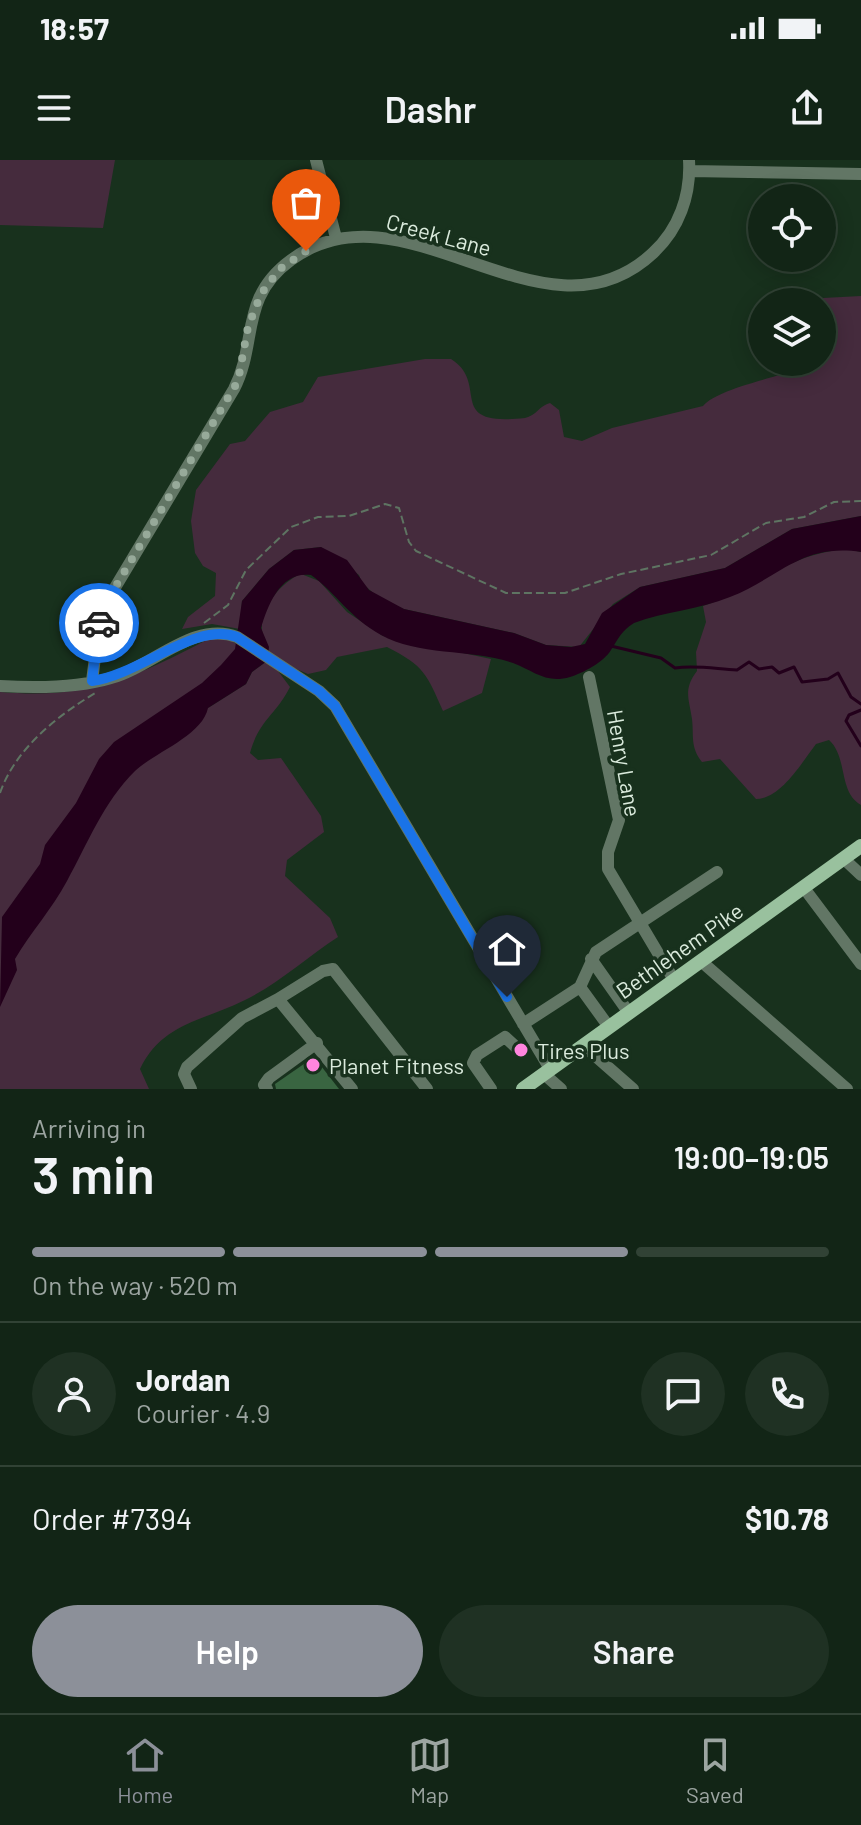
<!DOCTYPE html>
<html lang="en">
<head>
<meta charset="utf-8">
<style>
	body { margin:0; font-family:Barlow,sans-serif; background:#1f3123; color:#f1f3f6; height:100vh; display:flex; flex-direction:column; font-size:30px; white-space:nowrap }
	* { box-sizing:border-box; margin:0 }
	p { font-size:26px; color:#9ca5a1 }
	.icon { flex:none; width:44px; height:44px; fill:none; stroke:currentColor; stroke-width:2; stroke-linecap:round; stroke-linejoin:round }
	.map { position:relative; height:929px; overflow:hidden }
	.side { display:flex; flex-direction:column; background:#122516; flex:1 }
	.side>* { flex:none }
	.fabs { position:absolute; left:748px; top:24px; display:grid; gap:16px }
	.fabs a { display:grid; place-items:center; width:88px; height:88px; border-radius:50%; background:#122516; box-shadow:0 4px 20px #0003,0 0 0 2px #314235; font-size:40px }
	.pin { position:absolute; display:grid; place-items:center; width:68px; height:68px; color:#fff; margin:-82px -34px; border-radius:50% 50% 50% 0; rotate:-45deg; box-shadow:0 0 8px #0007 }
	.pin .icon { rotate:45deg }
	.courier { position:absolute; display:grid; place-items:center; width:80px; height:80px; margin:-40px; border:6px solid #1a73e8; border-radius:50%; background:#fff; color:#222; box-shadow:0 2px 10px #0007 }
	.summary em { font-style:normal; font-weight:600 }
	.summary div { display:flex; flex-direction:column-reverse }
	.summary { display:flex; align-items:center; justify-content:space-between; height:136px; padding:0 32px }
	h1 { font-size:52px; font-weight:600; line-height:60px }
	.bar { display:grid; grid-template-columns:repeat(4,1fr); gap:12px 8px; align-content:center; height:96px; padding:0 32px }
	.bar i { height:10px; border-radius:6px; background:#314235 }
	.bar .current { background:#8c9099 }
	.bar p { grid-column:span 4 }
	.line { display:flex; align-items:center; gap:20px; padding:0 32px; border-top:2px solid #314235 }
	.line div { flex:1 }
	.round { display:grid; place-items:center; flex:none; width:84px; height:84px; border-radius:42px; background:#1f3123 }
	.button { display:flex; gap:16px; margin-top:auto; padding:16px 32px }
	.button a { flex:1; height:92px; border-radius:48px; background:#8c9099; color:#fff; font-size:32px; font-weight:600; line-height:92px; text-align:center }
	.button a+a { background:#1f3123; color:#f1f3f6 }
	.status { display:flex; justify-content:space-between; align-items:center; height:56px; padding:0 40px; background:#122516; direction:ltr }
	.status svg { height:22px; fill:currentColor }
	header { display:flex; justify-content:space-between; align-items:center; height:104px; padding:0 32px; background:#122516; font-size:36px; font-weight:600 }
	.dock { display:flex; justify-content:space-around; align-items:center; height:112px; border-top:2px solid #314235; background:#122516; font-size:22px; color:#9ca5a1 }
	.dock a { display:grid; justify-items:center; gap:4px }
	.dock .current { color:#8c9099 }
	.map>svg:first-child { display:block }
	.green { fill:#452b3d }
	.water { fill:#23001b }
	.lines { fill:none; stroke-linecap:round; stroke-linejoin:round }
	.stream { stroke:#23001b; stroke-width:3 }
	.building { fill:#396541 }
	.path { stroke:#5e7462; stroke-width:2; stroke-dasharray:8 4; stroke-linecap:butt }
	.minor { stroke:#627665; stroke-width:12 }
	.major { stroke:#99c19e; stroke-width:14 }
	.done { stroke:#97aa9a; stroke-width:8; stroke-dasharray:0 14.4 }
	.route { stroke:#1a73e8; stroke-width:10 }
	.poi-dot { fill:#ff85de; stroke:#18311d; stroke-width:3 }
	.labels { text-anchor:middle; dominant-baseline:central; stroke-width:7; stroke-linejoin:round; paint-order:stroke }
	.street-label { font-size:22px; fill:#dbebdd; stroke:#18311d }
	.poi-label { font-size:22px; fill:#dbebdd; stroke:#18311d; text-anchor:start }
</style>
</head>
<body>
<div class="status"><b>18:57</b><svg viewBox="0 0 49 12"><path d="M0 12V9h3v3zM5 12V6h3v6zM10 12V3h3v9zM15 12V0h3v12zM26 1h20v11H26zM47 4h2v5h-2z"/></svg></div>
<header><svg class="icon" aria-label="menu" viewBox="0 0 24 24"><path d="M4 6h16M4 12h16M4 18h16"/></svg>Dashr<svg class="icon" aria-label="share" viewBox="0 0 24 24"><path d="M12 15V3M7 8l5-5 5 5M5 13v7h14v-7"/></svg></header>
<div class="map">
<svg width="861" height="929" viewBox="0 0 861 929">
	<rect width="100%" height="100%" fill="#18311d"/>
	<!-- green -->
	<path class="green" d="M0,0H115L103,68L0,65Z
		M802,132L823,138L861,136V356L792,369L725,408L640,427L613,444L579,487L546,485L514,473L404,449L379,438L362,423L359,415L321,387L294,390L269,409L242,441L240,469L212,464L182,469L188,457L215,436L216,413L203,406L195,393L191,361L196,330L230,284L245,281L270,252L303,242L318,217L425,199H451C491,224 443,267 525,258C536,256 540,245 550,243L559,250L564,277L582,281L612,268L703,246C718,228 777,218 803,207L806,202H822V142H791Z
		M847,389L861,392V645C838,632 848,597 829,580L816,584C802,602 781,639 756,639L720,599L702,602C690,587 694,576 692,559C689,539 683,529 697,511L696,492L706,462L703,446C760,428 785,394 847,389Z
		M301,414L319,421L347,452L383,476L491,499L482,533L443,551C427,515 425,506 387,487L337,497L326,510L308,514L282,503L278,511L290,527C276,555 259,560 250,593L258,600L281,598L321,656L324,672L287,700L285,716L330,758L338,777C307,797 278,824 245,840C203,861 162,863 140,909L149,929H0V532C95,540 139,515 220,473L247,491L208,548L246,524L252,512L267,501C273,488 263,483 262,470C260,448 281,422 301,414Z"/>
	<!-- water -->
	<path class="water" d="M861,356V392C801,383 779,418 730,437C699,450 665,451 634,463C621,471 619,478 611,490C604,502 583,513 570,517C546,524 534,511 513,503C473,489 418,496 381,475C349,457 337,434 311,415C281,411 268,444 261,468L269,487L267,501L252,512L246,524L208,548C202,576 155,592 135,611C103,643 88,683 67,721C52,749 31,772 15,799L17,810L0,847L2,757L40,704L45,685L76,643L99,599L114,582L202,523L221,505L235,489L242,441L269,409L294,390L321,387L347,400L369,430L404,449L514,473L546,485L571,487L585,484L602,453L640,427L725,408L792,369Z"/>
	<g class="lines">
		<!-- stream -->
		<path class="stream" d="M611,486L661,498L675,508C696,505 716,509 737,510L749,502L759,509L772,507L779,513L794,507L802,522L828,519L838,513L851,537L861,544
			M861,550L849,555L846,561L861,586"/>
	</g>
	<!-- building -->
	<path class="building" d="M314,897L339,929H276L275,924Z"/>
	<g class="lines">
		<!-- path -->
		<path class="path" d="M204,463L228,445L246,410L291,367L318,357L349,356L385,344L399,348L409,382L416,391L506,433H565L621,414L711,395L766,363L804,357L834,342L861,341
			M0,633C15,589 58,555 97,532"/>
		<!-- minor -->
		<path class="minor" d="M316,0L336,78
			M690,11L861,14
			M589,517L619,660L608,692V709L674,820
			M92,521L100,458L110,436L234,229C258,182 239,138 291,100C405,16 544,195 653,93C679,69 691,35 689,0
			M0,526C34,528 78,528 111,518C152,507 194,460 237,477L319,531L335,546L550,909
			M844,699L861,715
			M804,728L861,804
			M591,799L629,853
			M702,802L847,929
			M580,827L609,867
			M523,864L580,827L596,792L717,712
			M584,886L633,929
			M544,914L561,929
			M191,929L184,914L187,907L242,858L278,839
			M267,929L264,925L269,918L317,883
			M352,929L278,839L323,811L333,809L427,929
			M491,929L473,903L477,895L505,877L517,888"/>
		<!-- major -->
		<path class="major" d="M523,929L861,686"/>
	</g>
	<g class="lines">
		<!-- done -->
		<path class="done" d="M99,463L110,436L238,221L248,167L261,134L280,109L306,91"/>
		<!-- route -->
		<path class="route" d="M99,463L92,521C140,515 195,461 237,477L319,531L335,546L507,837"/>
	</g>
	<!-- markers -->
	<g class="poi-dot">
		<circle cx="521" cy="890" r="8"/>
		<circle cx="313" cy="905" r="8"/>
	</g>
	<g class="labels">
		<!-- street labels -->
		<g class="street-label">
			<text transform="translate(439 74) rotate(15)">Creek Lane</text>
			<text transform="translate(625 603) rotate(80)">Henry Lane</text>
			<text transform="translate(679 790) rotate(-35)">Bethlehem Pike</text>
		</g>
		<!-- poi labels -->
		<g class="poi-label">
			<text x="537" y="890">Tires Plus</text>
			<text x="329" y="905">Planet Fitness</text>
		</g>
	</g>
</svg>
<div class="fabs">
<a><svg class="icon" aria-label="locate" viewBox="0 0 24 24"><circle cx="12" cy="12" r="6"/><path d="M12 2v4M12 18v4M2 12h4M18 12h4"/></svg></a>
<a><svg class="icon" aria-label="layers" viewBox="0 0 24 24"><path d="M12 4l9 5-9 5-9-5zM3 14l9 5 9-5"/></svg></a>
</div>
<div class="pin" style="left:306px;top:91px;background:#ea580c"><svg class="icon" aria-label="bag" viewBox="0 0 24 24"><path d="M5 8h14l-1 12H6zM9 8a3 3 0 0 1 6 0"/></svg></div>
<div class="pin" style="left:507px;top:837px;background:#1f2937"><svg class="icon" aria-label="home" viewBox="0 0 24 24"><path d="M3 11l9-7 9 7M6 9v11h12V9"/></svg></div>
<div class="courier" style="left:99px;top:463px"><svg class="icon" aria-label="car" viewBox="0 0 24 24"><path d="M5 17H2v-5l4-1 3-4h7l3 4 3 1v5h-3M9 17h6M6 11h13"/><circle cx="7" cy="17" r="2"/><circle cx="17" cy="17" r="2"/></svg></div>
</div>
<section class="side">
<div class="summary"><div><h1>3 min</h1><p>Arriving in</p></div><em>19:00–19:05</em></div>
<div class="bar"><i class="current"></i><i class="current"></i><i class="current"></i><i></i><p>On the way · 520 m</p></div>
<div class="line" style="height:144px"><a class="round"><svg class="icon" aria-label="person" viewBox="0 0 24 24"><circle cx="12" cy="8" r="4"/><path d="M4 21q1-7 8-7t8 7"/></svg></a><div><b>Jordan</b><p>Courier · 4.9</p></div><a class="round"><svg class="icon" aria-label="chat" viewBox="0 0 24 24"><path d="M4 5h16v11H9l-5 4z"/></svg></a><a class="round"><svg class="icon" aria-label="phone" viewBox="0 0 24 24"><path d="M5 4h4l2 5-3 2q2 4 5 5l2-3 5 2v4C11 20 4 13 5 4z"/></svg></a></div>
<div class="line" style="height:104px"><div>Order #7394</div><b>$10.78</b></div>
<div class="button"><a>Help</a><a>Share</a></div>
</section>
<nav class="dock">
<a class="current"><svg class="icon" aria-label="home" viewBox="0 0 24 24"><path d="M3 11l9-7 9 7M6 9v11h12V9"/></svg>Home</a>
<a><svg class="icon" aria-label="map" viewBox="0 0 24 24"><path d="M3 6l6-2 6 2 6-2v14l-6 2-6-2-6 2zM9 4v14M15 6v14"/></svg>Map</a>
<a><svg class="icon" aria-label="saved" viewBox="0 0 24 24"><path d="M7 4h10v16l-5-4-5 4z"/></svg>Saved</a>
</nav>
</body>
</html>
